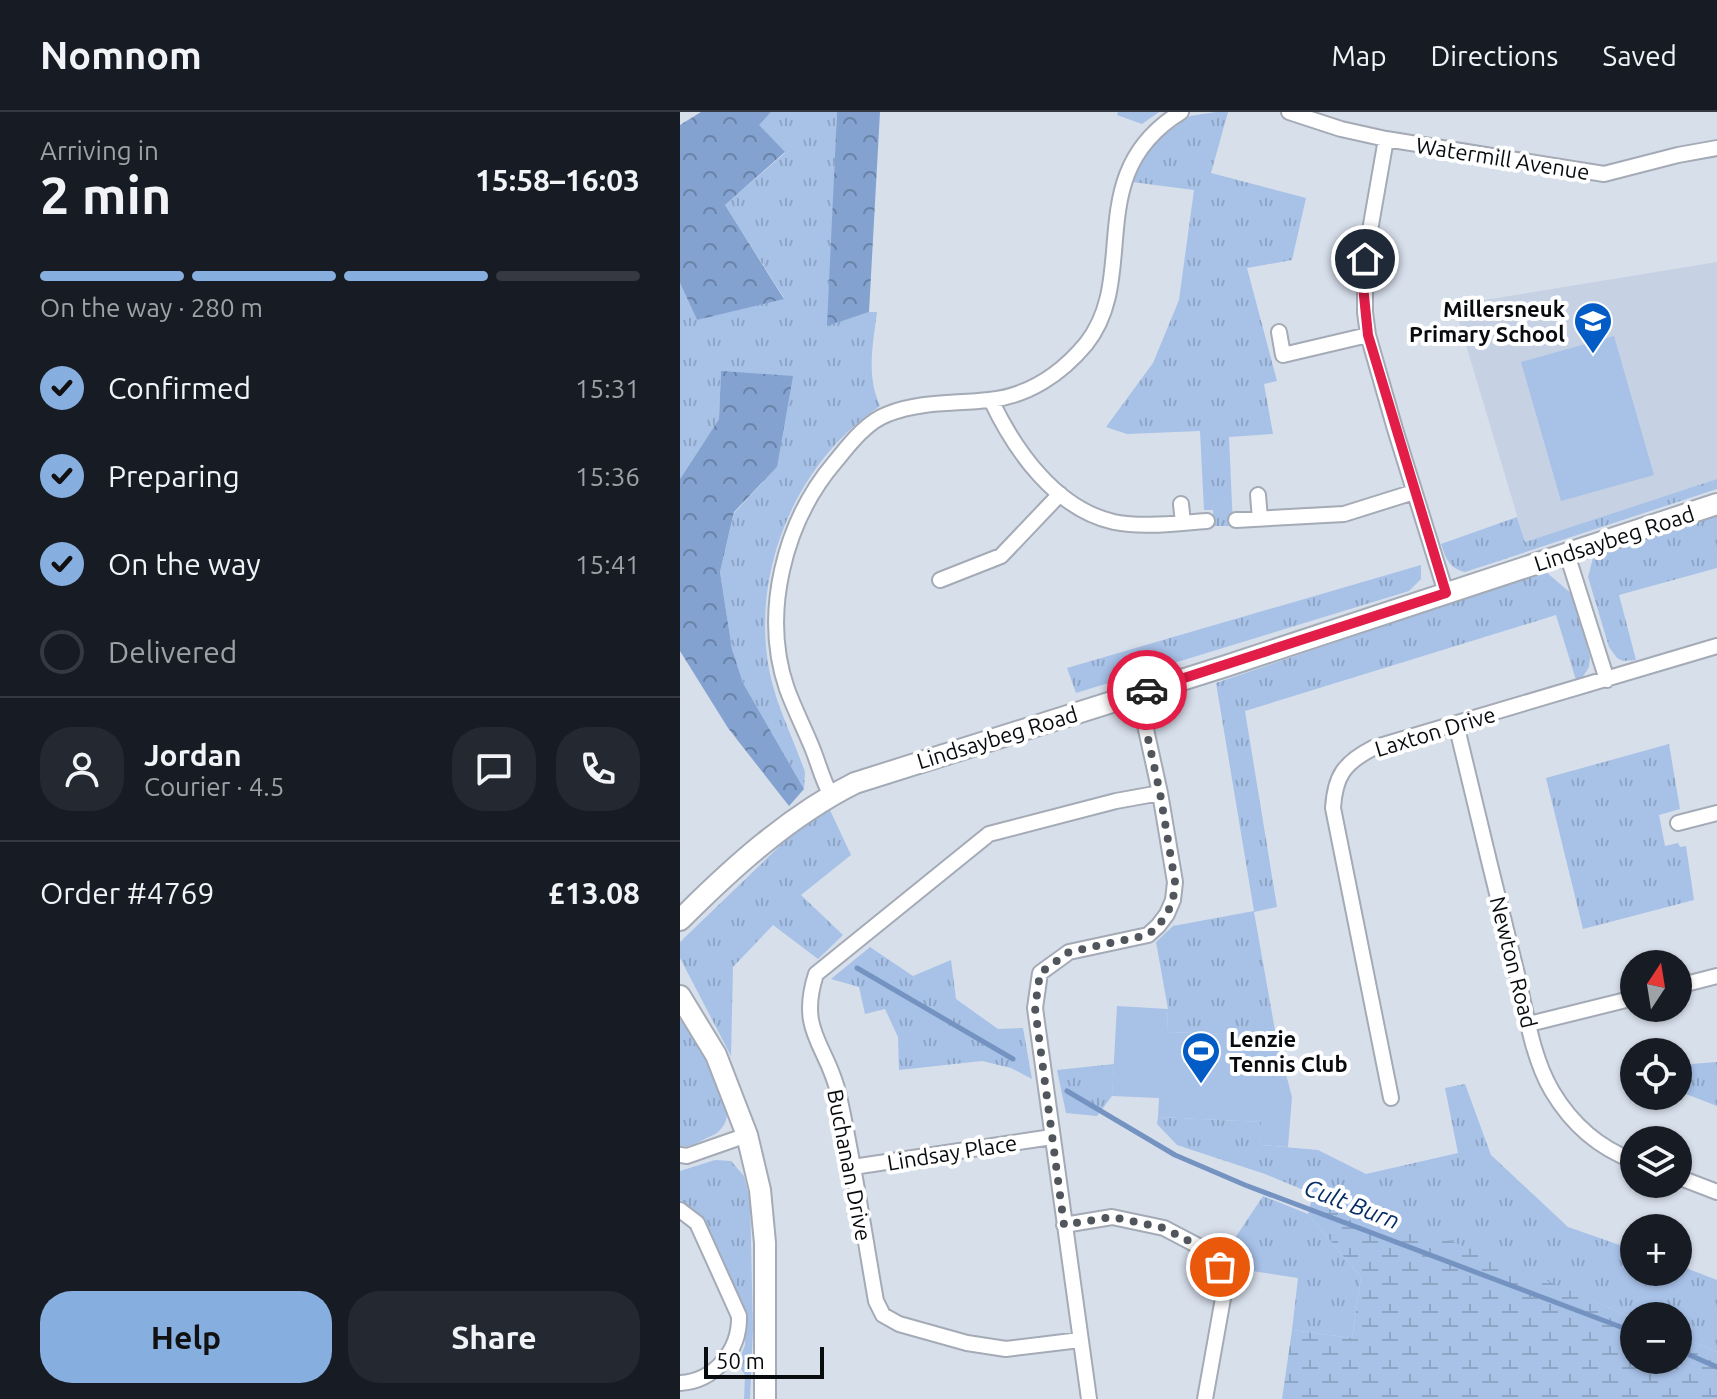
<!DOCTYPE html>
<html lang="en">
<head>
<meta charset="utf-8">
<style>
	body { margin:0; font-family:Ubuntu,sans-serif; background:#242831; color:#f1f3f6; height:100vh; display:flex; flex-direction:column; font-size:30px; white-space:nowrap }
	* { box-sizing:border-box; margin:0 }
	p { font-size:26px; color:#9ea1a6 }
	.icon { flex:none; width:44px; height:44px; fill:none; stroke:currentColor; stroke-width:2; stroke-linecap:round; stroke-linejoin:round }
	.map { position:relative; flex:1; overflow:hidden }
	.panel { display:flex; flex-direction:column; background:#171b24; width:680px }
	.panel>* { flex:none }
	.needle { width:52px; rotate:12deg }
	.fabs { position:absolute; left:940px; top:838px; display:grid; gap:16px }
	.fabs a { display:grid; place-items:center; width:72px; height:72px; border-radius:50%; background:#171b24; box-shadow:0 2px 6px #0004; font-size:40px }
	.scale { position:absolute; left:24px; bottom:20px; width:120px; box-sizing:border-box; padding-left:8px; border:4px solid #090c0f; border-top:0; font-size:22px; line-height:28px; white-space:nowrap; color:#090c0f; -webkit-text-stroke:6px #fff; paint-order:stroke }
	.pin { position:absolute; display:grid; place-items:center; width:68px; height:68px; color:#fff; margin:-34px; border:4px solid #fff; border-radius:50%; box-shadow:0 2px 8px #0007 }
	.courier { position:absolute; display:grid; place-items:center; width:80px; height:80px; margin:-40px; border:6px solid #e11d48; border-radius:50%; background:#fff; color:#222; box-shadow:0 2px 10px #0007 }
	.head em { font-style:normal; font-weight:700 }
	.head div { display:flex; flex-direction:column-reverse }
	.head { display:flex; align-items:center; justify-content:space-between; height:136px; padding:0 40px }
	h1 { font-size:52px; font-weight:700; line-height:60px }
	.bar { display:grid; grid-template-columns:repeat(4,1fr); gap:12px 8px; align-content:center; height:96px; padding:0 40px }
	.bar i { height:10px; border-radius:6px; background:#363941 }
	.bar .selected { background:#86afe0 }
	.bar p { grid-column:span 4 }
	.line { display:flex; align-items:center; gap:20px; padding:0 40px; border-top:2px solid #363941 }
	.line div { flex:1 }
	.round { display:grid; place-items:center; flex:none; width:84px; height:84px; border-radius:32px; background:#242831 }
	ol { padding:0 40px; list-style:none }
	li { display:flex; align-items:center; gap:24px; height:88px }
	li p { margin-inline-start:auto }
	li .icon { padding:8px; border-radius:50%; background:#86afe0; color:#111; stroke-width:4 }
	li:last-child { color:#9ea1a6 }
	li i { width:44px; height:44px; border:4px solid #363941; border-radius:50% }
	.button { display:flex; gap:16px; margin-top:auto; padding:16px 40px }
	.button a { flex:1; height:92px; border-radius:32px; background:#86afe0; color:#111; font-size:32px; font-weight:700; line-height:92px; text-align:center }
	.button a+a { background:#242831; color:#f1f3f6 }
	header { display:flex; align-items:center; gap:48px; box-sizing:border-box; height:112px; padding:0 40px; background:#171b24; border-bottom:2px solid #363941 }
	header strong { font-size:38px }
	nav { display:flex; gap:44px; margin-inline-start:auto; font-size:28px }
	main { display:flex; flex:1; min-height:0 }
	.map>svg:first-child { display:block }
	.built { fill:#c6d2e4 }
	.grass { fill:url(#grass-tufts) }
	.forest { fill:url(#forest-crowns) }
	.wetland { fill:url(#wetland-marsh) }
	.green { fill:#a7c1e7 }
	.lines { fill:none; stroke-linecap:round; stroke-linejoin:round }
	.stream { stroke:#7493c0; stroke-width:5 }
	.minor-casing { stroke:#a4abb6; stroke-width:18 }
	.secondary-casing { stroke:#a4abb6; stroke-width:24 }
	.minor { stroke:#fff; stroke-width:14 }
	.secondary { stroke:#fff; stroke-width:20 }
	.done { stroke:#51565c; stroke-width:8; stroke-dasharray:0 14.4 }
	.route { stroke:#e11d48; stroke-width:10 }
	.labels { text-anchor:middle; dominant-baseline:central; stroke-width:8; stroke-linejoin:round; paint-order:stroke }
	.street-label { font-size:22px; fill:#090c0f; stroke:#fff }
	.poi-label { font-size:22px; font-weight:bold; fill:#090c0f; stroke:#fff; text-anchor:end }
	.water-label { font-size:24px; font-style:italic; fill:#062e65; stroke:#fff }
</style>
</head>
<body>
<header>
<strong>Nomnom</strong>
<nav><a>Map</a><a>Directions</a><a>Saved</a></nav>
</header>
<main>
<section class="panel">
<div class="head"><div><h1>2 min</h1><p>Arriving in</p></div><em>15:58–16:03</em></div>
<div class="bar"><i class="selected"></i><i class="selected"></i><i class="selected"></i><i></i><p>On the way · 280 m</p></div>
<ol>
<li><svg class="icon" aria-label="check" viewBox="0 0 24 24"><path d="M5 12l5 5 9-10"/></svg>Confirmed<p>15:31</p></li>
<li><svg class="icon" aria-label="check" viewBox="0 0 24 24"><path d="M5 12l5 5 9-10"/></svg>Preparing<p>15:36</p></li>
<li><svg class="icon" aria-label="check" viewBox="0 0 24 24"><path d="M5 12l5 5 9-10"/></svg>On the way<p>15:41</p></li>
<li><i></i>Delivered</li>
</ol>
<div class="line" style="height:144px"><a class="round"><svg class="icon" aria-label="person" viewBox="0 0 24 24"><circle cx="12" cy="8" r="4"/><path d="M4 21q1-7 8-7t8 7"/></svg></a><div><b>Jordan</b><p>Courier · 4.5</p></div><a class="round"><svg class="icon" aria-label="chat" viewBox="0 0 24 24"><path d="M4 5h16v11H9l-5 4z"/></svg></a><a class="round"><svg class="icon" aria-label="phone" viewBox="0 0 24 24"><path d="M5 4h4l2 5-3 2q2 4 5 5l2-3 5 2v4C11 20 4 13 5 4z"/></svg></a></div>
<div class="line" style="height:104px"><div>Order #4769</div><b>£13.08</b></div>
<div class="button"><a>Help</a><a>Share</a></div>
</section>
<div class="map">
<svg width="1037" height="1287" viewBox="0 0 1037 1287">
	<defs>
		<pattern id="grass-tufts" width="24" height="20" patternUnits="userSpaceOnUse" patternTransform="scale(2)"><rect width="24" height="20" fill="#a7c1e7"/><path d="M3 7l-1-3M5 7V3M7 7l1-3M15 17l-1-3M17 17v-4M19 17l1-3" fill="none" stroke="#8ea5c5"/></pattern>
		<pattern id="forest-crowns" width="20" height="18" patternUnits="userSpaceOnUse" patternTransform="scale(2)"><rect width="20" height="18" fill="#83a2d0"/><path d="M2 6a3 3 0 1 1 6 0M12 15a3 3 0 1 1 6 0" fill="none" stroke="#6982a7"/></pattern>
		<pattern id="wetland-marsh" width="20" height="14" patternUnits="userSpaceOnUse" patternTransform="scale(2)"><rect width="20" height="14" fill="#a7c1e7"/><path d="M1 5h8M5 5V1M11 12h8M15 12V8" fill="none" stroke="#8ea5c5"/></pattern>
	</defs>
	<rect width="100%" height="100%" fill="#d7dfeb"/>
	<!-- built -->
	<path class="built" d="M1037,150V367L845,430L774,193Z"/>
	<!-- grass -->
	<path class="grass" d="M91,0H157L148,213L189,200H197C193,233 186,263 200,294C116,350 69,461 90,562C97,595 114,628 125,660L124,677L63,571L52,537L40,460L54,401L97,355L41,259L39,307L0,367V171L17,208L104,186L45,93L105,41L78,13Z
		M438,0H479L462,12L437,3Z
		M536,0H548L531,61L626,86L612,148L567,156L597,269L584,272L593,322L549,325L553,414H534L533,398H524L520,319L447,322L426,315L473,251L499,188L514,78L452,70L473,31L510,4Z
		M1037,367V377L785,460C769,456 766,447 761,432L837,405L845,430Z
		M1037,402V456L939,483L956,548L943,549L937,546L929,535L908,465L914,442Z
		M741,453V467L729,479L396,581L387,556Z
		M865,459L893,483L910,545L909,555L902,566L896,568L876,503L565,599L597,795L574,800L596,924L487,920L488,897L476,830L493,814L574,799L536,571Z
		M989,632L1000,697L979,703L985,734L998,731L1000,735L1006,734L1014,788L903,817L866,666Z
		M149,696L171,743L121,783L163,823L138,847L93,813L53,855L51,944L0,846V830L106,728Z
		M190,835L233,864L271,848L276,887L318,917L343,916L352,967L331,956L302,949L219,958L218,925L205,897L185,902L179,875L151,867Z
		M0,907C13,926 53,985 46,1008C43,1017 37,1022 29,1025C20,1029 11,1035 0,1035Z
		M1037,950V994L998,979V953Z
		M434,952L432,984L417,1004L386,1001L377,958Z
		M785,972L811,1043L888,1115L954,1138V1160H998V1153L1037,1168V1240L998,1224V1204L954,1206L806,1144L671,1092L633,1082L585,1062L497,1033L477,1012L478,1005L582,1010L580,1033L638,1038L686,1062L778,1041L765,976Z
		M35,1048L51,1049L64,1064L70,1088L73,1216L70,1287H64L65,1263L58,1252L65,1233V1198L27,1116L0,1088V1059Z
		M583,1084L628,1102L681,1165L672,1226L612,1218L618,1166L553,1156L545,1141Z"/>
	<!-- forest -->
	<path class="forest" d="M21,0H91L79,13L105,40L45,93L104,187L17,208L0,171V13Z
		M157,0H200L189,200L147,214Z
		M41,259L113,264L97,355L54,400L40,460L52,537L63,571L124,677L109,694L48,616L0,539V367L39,307Z"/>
	<!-- wetland -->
	<path class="wetland" d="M633,1082C743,1112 849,1162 954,1206V1248H998V1224L1037,1240V1287H602L612,1218L672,1226L681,1165L628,1102Z"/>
	<!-- green -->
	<path class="green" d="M934,224L974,363L881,389L841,250Z
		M437,894L488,897L487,920L596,924L612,985L608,1035L580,1033L581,1010L478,1005L479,986L432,984Z"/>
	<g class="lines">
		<!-- stream -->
		<path class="stream" d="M177,856L333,947
			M387,979L495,1043L565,1073L954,1220
			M998,1238L1037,1255"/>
		<defs>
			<path id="minor" d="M609,0L661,17L706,27L924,62L998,43L1037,36
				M706,27L685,147V200L688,223L715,317L766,481
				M599,220L603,243L688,223
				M311,288C335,339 376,397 434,410C464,416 497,411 527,409
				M578,383L580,407
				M501,392L503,411
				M556,408L664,402L734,380
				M887,442L927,568
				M260,468L321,444L380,382
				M776,612C796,695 816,779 837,862C846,900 852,945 872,979C891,1011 919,1036 954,1049
				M151,683C142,668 138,649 131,633C123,614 114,596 107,577C81,502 104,410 155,350C169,333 186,310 208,302C241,289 275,292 309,288C348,284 381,262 406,232C461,163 400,62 501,0
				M998,711L1037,701
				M998,874L1037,864
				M849,912L954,886
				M711,986L653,696C655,664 664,651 693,636L1037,534
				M0,1043L7,1044L67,1023
				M173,1055L372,1025
				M998,1065L1037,1080
				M0,1098L17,1111L59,1204C60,1238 35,1269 0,1271
				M384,1113L432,1105L484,1116L526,1138L540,1155L545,1175L525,1287
				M400,1228L326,1237L287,1231L219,1212L203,1203L196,1189C184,1121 174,1052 159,984C148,933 117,921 136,862L309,722L436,689L480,681
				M409,1287L355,896L360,861L389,840L468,823L478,814L487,802L493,788L495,770L480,681L458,581"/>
			<path id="secondary" d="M0,808C52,756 109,704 175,671L546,554L1037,392
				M0,884L36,943L67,1023L80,1078L85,1131V1287"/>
		</defs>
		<!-- minor casing -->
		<use href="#minor" class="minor-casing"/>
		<!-- secondary casing -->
		<use href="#secondary" class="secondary-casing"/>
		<!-- minor -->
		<use href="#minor" class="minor"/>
		<!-- secondary -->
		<use href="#secondary" class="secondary"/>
	</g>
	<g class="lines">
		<!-- done -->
		<path class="done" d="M467,578L458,581L480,681L495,770L493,788L487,802L478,814L468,823L389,840L360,861L355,896L384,1113L432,1105L484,1116L526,1138L540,1155"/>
		<!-- route -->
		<path class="route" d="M467,578L766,481L688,223L683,174L685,147"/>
	</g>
	<!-- icons -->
	<defs>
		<symbol id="school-pin" viewBox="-11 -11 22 30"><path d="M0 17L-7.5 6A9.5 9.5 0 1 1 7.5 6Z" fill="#035cc5" stroke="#fff"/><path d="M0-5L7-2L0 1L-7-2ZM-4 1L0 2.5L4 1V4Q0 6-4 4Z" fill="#fff"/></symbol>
		<symbol id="stadium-pin" viewBox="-11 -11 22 30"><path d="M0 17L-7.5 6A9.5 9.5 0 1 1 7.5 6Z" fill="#035cc5" stroke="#fff"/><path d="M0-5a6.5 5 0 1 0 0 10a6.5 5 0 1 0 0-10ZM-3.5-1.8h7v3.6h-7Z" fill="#fff"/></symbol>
	</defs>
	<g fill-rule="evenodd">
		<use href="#school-pin" x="891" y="187" width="44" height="60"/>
		<use href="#stadium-pin" x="499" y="917" width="44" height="60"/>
	</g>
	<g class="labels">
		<!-- street labels -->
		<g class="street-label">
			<text transform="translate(823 46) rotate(9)">Watermill Avenue</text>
			<text transform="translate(934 426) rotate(-18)">Lindsaybeg Road</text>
			<text transform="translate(755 619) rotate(-17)">Laxton Drive</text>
			<text transform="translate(317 625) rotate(-17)">Lindsaybeg Road</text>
			<text transform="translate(834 850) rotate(76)">Newton Road</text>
			<text transform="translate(272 1040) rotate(-9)">Lindsay Place</text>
			<text transform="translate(170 1053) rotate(79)">Buchanan Drive</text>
		</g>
		<!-- poi labels -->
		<g class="poi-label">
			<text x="885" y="196">Millersneuk<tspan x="885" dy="25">Primary School</tspan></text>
			<text x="549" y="926" text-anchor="start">Lenzie<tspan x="549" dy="25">Tennis Club</tspan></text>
		</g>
		<!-- water labels -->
		<g class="water-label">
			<text transform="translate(672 1092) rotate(21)">Cult Burn</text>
		</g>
	</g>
</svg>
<div class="fabs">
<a><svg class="needle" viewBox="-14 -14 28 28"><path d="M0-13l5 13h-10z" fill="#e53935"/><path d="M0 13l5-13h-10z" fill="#9ea1a6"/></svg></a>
<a><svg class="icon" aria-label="locate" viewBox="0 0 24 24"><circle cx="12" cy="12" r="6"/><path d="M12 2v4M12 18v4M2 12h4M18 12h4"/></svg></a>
<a><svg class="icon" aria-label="layers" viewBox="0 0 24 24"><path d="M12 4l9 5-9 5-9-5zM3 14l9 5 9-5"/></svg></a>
<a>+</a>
<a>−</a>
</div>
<div class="scale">50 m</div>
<div class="pin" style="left:540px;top:1155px;background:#ea580c"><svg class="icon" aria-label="bag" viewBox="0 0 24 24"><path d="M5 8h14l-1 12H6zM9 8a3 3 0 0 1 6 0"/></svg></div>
<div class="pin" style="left:685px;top:147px;background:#1f2937"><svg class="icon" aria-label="home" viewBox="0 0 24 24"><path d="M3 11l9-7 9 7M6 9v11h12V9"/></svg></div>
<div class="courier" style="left:467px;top:578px"><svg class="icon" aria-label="car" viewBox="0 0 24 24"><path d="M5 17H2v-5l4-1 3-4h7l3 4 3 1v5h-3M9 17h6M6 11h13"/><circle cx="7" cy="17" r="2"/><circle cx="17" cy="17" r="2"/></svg></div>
</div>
</main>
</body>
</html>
